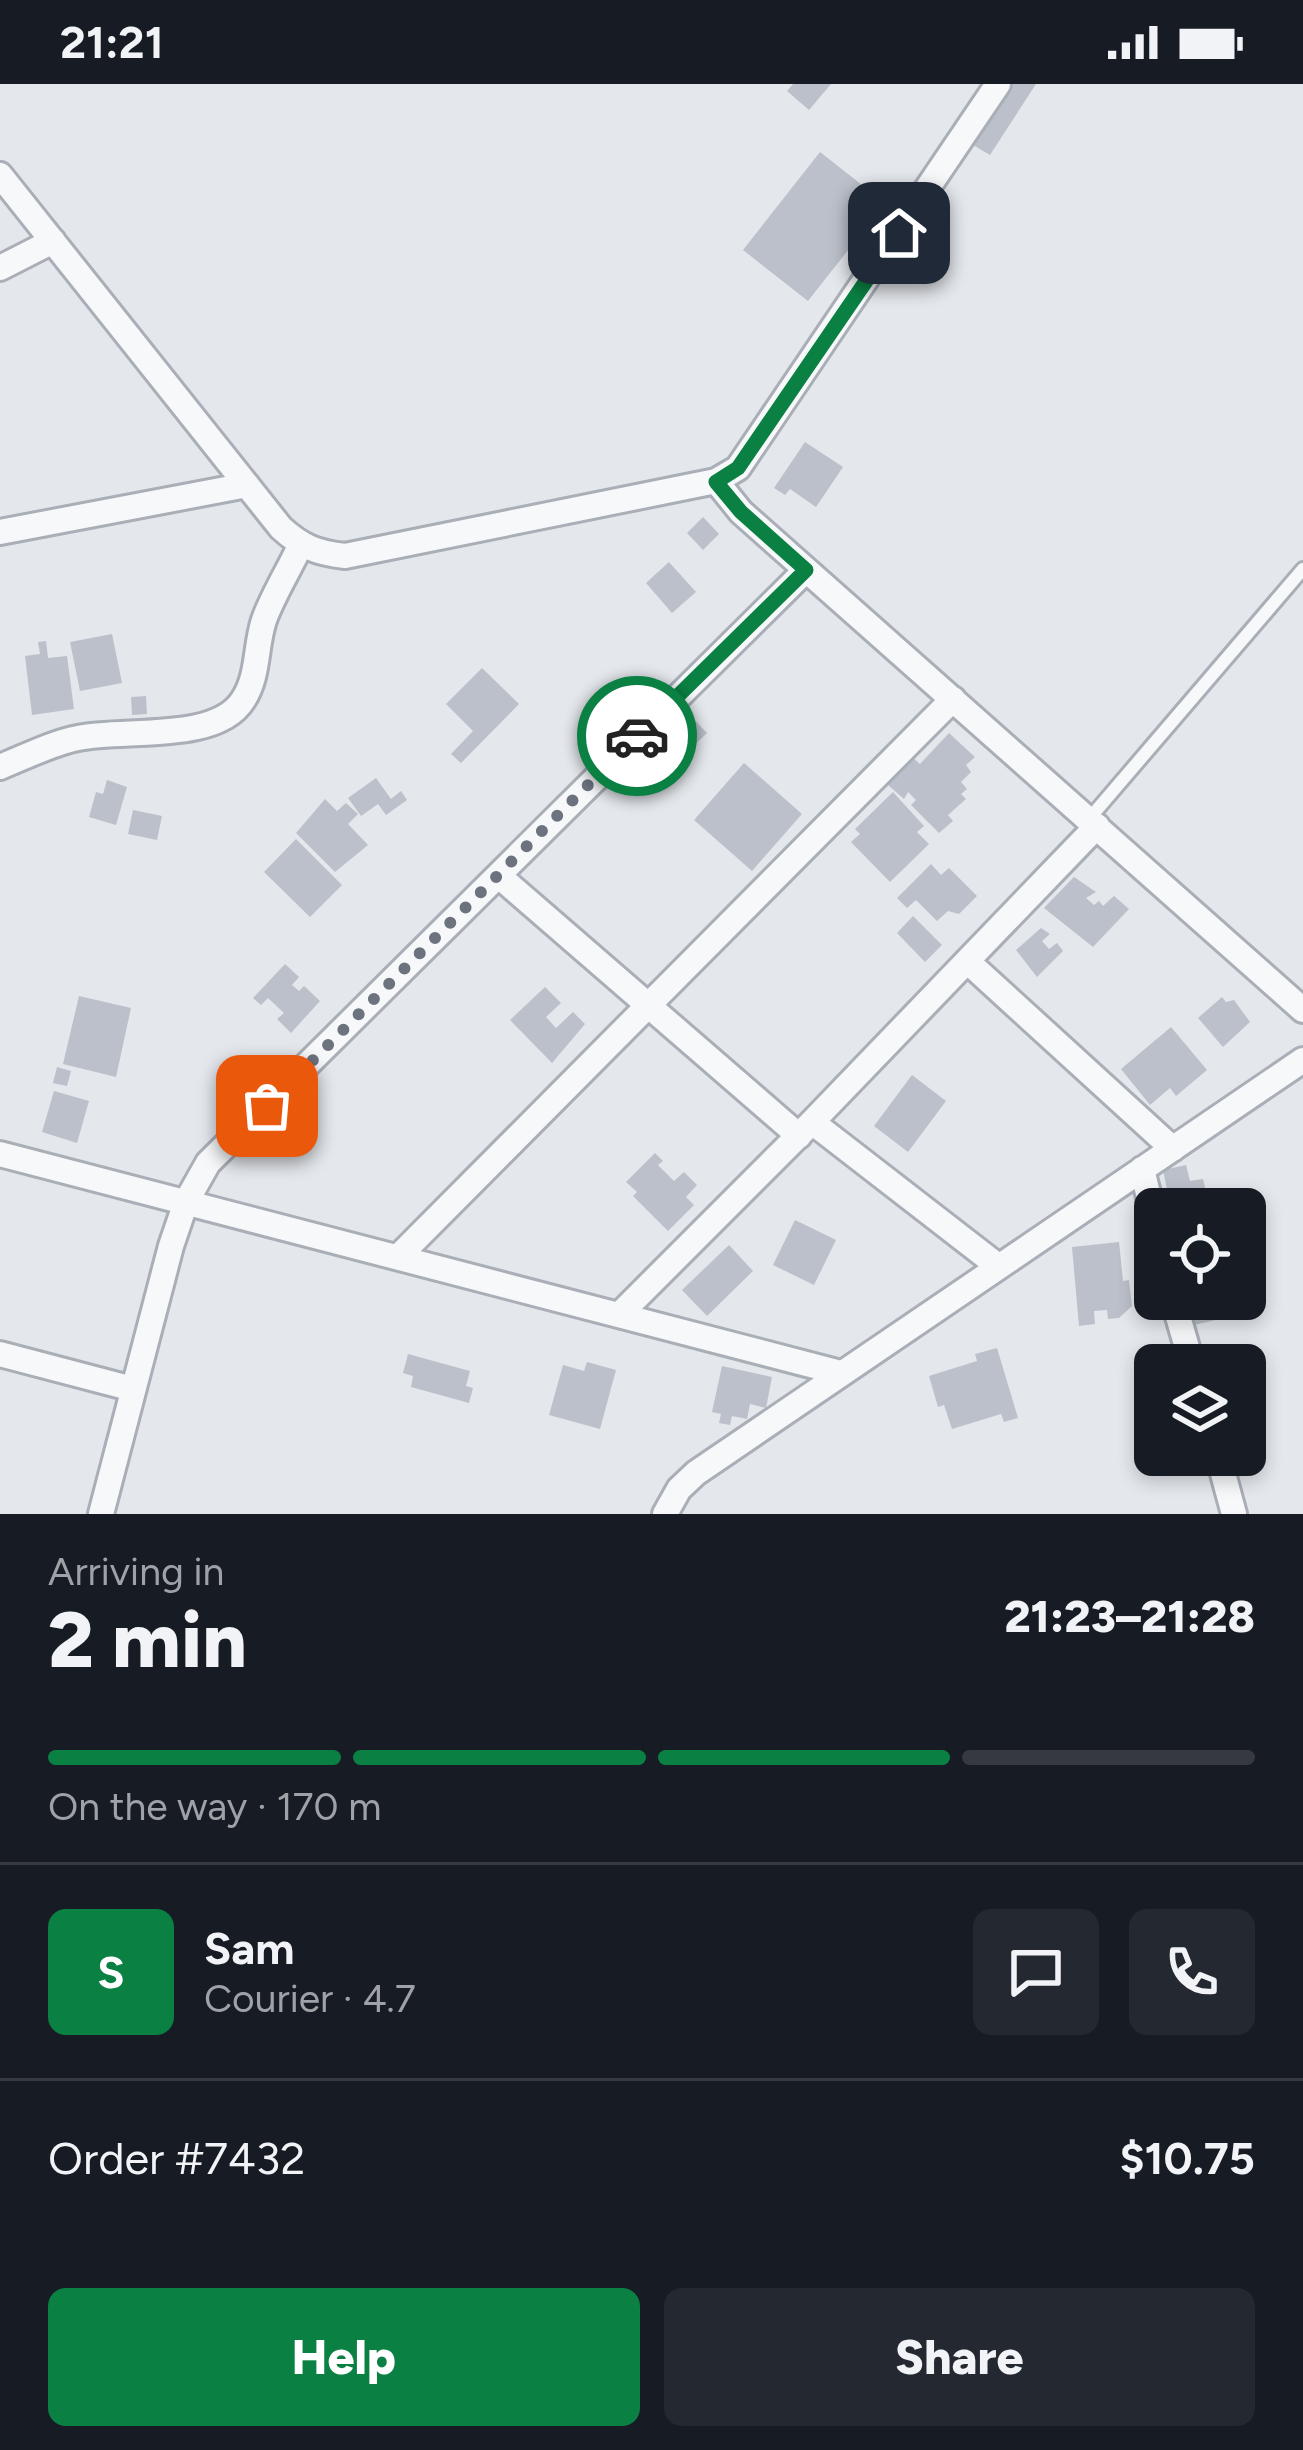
<!DOCTYPE html>
<html lang="en">
<head>
<meta charset="utf-8">
<style>
	body { margin:0; font-family:Figtree,sans-serif; background:#242831; color:#f1f3f6; height:100vh; display:flex; flex-direction:column; font-size:45px; white-space:nowrap }
	* { box-sizing:border-box; margin:0 }
	p { font-size:39px; color:#9ea1a6 }
	.icon { flex:none; width:66px; height:66px; fill:none; stroke:currentColor; stroke-width:2; stroke-linecap:round; stroke-linejoin:round }
	.map { position:relative; height:1430px; overflow:hidden }
	.sheet { display:flex; flex-direction:column; background:#171b24; flex:1 }
	.sheet>* { flex:none }
	.buttons { position:absolute; left:1134px; top:1104px; display:grid; gap:24px }
	.buttons a { display:grid; place-items:center; width:132px; height:132px; border-radius:18px; background:#171b24; box-shadow:0 6px 18px #0003; font-size:60px }
	.pin { position:absolute; display:grid; place-items:center; width:102px; height:102px; color:#fff; margin:-51px; border-radius:24px; box-shadow:0 6px 18px #0006 }
	.courier { position:absolute; display:grid; place-items:center; width:120px; height:120px; margin:-60px; border:9px solid #0b8043; border-radius:50%; background:#fff; color:#222; box-shadow:0 3px 15px #0007 }
	.overview em { font-style:normal; font-weight:800 }
	.overview div { display:flex; flex-direction:column-reverse }
	.overview { display:flex; align-items:center; justify-content:space-between; height:204px; padding:0 48px }
	h1 { font-size:78px; font-weight:800; line-height:90px }
	.bar { display:grid; grid-template-columns:repeat(4,1fr); gap:18px 12px; align-content:center; height:144px; padding:0 48px }
	.bar i { height:15px; border-radius:9px; background:#363941 }
	.bar .active { background:#0b8043 }
	.bar p { grid-column:span 4 }
	.line { display:flex; align-items:center; gap:30px; padding:0 48px; border-top:3px solid #363941 }
	.line div { flex:1 }
	.round { display:grid; place-items:center; flex:none; width:126px; height:126px; border-radius:18px; background:#242831 }
	.primary-button { display:flex; gap:24px; margin-top:auto; padding:24px 48px }
	.primary-button a { flex:1; height:138px; border-radius:18px; background:#0b8043; color:#fff; font-size:48px; font-weight:800; line-height:138px; text-align:center }
	.primary-button a+a { background:#242831; color:#f1f3f6 }
	.status { display:flex; justify-content:space-between; align-items:center; height:84px; padding:0 60px; background:#171b24; direction:ltr }
	.status svg { height:33px; fill:currentColor }
	.map>svg:first-child { display:block }
	.building { fill:#bbc0ca }
	.lines { fill:none; stroke-linecap:round; stroke-linejoin:round }
	.service-casing { stroke:#a9aeb7; stroke-width:18 }
	.minor-casing { stroke:#a9aeb7; stroke-width:30 }
	.service { stroke:#f7f8fa; stroke-width:12 }
	.minor { stroke:#f7f8fa; stroke-width:24 }
	.done { stroke:#6c737f; stroke-width:12; stroke-dasharray:0 21.6 }
	.route { stroke:#0b8043; stroke-width:15 }
</style>
</head>
<body>
<div class="status"><b>21:21</b><svg viewBox="0 0 49 12"><path d="M0 12V9h3v3zM5 12V6h3v6zM10 12V3h3v9zM15 12V0h3v12zM26 1h20v11H26zM47 4h2v5h-2z"/></svg></div>
<div class="map">
<svg width="1303" height="1430" viewBox="0 0 1303 1430">
	<rect width="100%" height="100%" fill="#e4e7ec"/>
	<!-- building -->
	<path class="building" d="M793,0H831L809,26L787,7Z
		M1012,0H1036L990,71L973,61Z
		M820,68L885,119L808,217L743,166Z
		M805,358L843,383L816,423L790,405L785,411L774,404Z
		M703,433L719,450L703,466L687,449Z
		M669,478L696,508L672,529L646,499Z
		M112,550L122,599L80,607L70,558Z
		M46,557L48,574L67,572L74,625L32,631L25,572L40,570L38,558Z
		M482,584L519,620L461,679L451,670L473,647L446,620Z
		M146,612L147,630L132,631L131,613Z
		M682,623L707,649L667,687L642,661Z
		M949,649L975,673L966,681L971,688L961,698L967,705L961,710L966,715L948,731L953,737L939,749L911,721L916,716L908,708L904,715L888,701L912,673L920,680Z
		M744,679L802,730L752,787L694,736Z
		M376,694L391,715L401,707L407,716L386,731L378,720L361,732L348,714Z
		M107,696L127,703L116,741L89,733L96,708L103,710Z
		M893,708L924,742L917,748L929,760L890,798L851,758L860,750L855,745Z
		M325,715L337,727L346,719L358,730L348,740L368,761L335,788L296,749Z
		M133,726L162,732L157,756L128,750Z
		M296,755L342,801L310,833L264,788Z
		M931,780L941,791L949,784L977,812L959,830L948,827L937,837L916,816L907,824L897,814Z
		M1074,793L1096,808L1086,814L1094,821L1099,817L1103,822L1114,812L1129,825L1093,863L1044,824Z
		M913,832L942,861L925,878L897,849Z
		M1041,844L1050,850L1042,857L1049,865L1057,859L1063,867L1037,893L1016,866Z
		M285,880L299,893L292,901L299,907L304,902L320,917L291,949L277,935L284,929L268,914L261,921L253,914Z
		M545,903L561,919L546,933L556,944L573,928L585,940L552,979L510,936Z
		M79,912L131,924L116,993L63,980Z
		M1222,913L1226,918L1234,916L1250,938L1223,963L1198,934Z
		M1171,943L1207,986L1176,1012L1170,1004L1150,1021L1121,985Z
		M57,983L71,987L67,1002L53,999Z
		M912,991L946,1017L908,1068L874,1042Z
		M54,1007L89,1017L77,1059L42,1048Z
		M655,1069L663,1077L658,1081L674,1097L684,1088L697,1101L686,1113L694,1121L668,1147L633,1112L637,1108L626,1098Z
		M1186,1081L1190,1097L1203,1095L1210,1125H1171L1163,1086Z
		M795,1136L836,1156L814,1201L773,1181Z
		M1119,1158L1123,1197L1129,1196L1132,1222L1119,1234L1108,1235L1107,1226L1094,1227L1095,1240L1079,1242L1072,1163Z
		M729,1161L753,1187L707,1232L682,1206Z
		M1233,1215L1237,1231L1194,1241L1187,1216Z
		M1242,1261L1246,1281H1210L1207,1269Z
		M997,1264L1018,1334L1004,1338L1001,1330L952,1345L944,1321L938,1323L929,1292L977,1277L975,1270Z
		M408,1270L470,1287L466,1302L473,1304L469,1319L411,1303L413,1292L403,1289Z
		M587,1278L616,1286L600,1345L549,1331L563,1281L584,1287Z
		M722,1282L772,1293L766,1324L750,1320L747,1335L732,1332L730,1341L719,1339L721,1330L712,1328Z"/>
	<g class="lines">
		<defs>
			<path id="service" d="M1089,735L1303,485"/>
			<path id="minor" d="M0,91L281,444C302,463 317,469 345,472L716,397L738,384L998,0
				M0,184L53,157
				M716,397L741,428L1303,926
				M0,448L247,401
				M0,683C25,673 52,659 78,654C124,644 216,659 243,616C259,592 255,563 264,536C273,511 289,486 300,462
				M499,792L799,1052
				M967,877L1173,1065
				M812,1038L998,1182
				M0,1070L841,1289
				M1142,1085L1155,1138
				M398,1173L953,615
				M1173,1215L1192,1281
				M619,1231L812,1038L1097,742
				M0,1270L133,1305
				M1218,1371L1234,1430
				M101,1430L171,1162L186,1118L208,1079L806,486
				M665,1430L679,1405L696,1389L1303,976"/>
		</defs>
		<!-- service casing -->
		<use href="#service" class="service-casing"/>
		<!-- minor casing -->
		<use href="#minor" class="minor-casing"/>
		<!-- service -->
		<use href="#service" class="service"/>
		<!-- minor -->
		<use href="#minor" class="minor"/>
	</g>
	<g class="lines">
		<!-- done -->
		<path class="done" d="M267,1022L637,652"/>
		<!-- route -->
		<path class="route" d="M637,652L806,486L741,428L716,398L738,384L899,149"/>
	</g>
</svg>
<div class="buttons">
<a><svg class="icon" aria-label="locate" viewBox="0 0 24 24"><circle cx="12" cy="12" r="6"/><path d="M12 2v4M12 18v4M2 12h4M18 12h4"/></svg></a>
<a><svg class="icon" aria-label="layers" viewBox="0 0 24 24"><path d="M12 4l9 5-9 5-9-5zM3 14l9 5 9-5"/></svg></a>
</div>
<div class="pin" style="left:267px;top:1022px;background:#ea580c"><svg class="icon" aria-label="bag" viewBox="0 0 24 24"><path d="M5 8h14l-1 12H6zM9 8a3 3 0 0 1 6 0"/></svg></div>
<div class="pin" style="left:899px;top:149px;background:#1f2937"><svg class="icon" aria-label="home" viewBox="0 0 24 24"><path d="M3 11l9-7 9 7M6 9v11h12V9"/></svg></div>
<div class="courier" style="left:637px;top:652px"><svg class="icon" aria-label="car" viewBox="0 0 24 24"><path d="M5 17H2v-5l4-1 3-4h7l3 4 3 1v5h-3M9 17h6M6 11h13"/><circle cx="7" cy="17" r="2"/><circle cx="17" cy="17" r="2"/></svg></div>
</div>
<section class="sheet">
<div class="overview"><div><h1>2 min</h1><p>Arriving in</p></div><em>21:23–21:28</em></div>
<div class="bar"><i class="active"></i><i class="active"></i><i class="active"></i><i></i><p>On the way · 170 m</p></div>
<div class="line" style="height:216px"><b class="round" style="background:#0b8043;color:#fff">S</b><div><b>Sam</b><p>Courier · 4.7</p></div><a class="round"><svg class="icon" aria-label="chat" viewBox="0 0 24 24"><path d="M4 5h16v11H9l-5 4z"/></svg></a><a class="round"><svg class="icon" aria-label="phone" viewBox="0 0 24 24"><path d="M5 4h4l2 5-3 2q2 4 5 5l2-3 5 2v4C11 20 4 13 5 4z"/></svg></a></div>
<div class="line" style="height:156px"><div>Order #7432</div><b>$10.75</b></div>
<div class="primary-button"><a>Help</a><a>Share</a></div>
</section>
</body>
</html>
